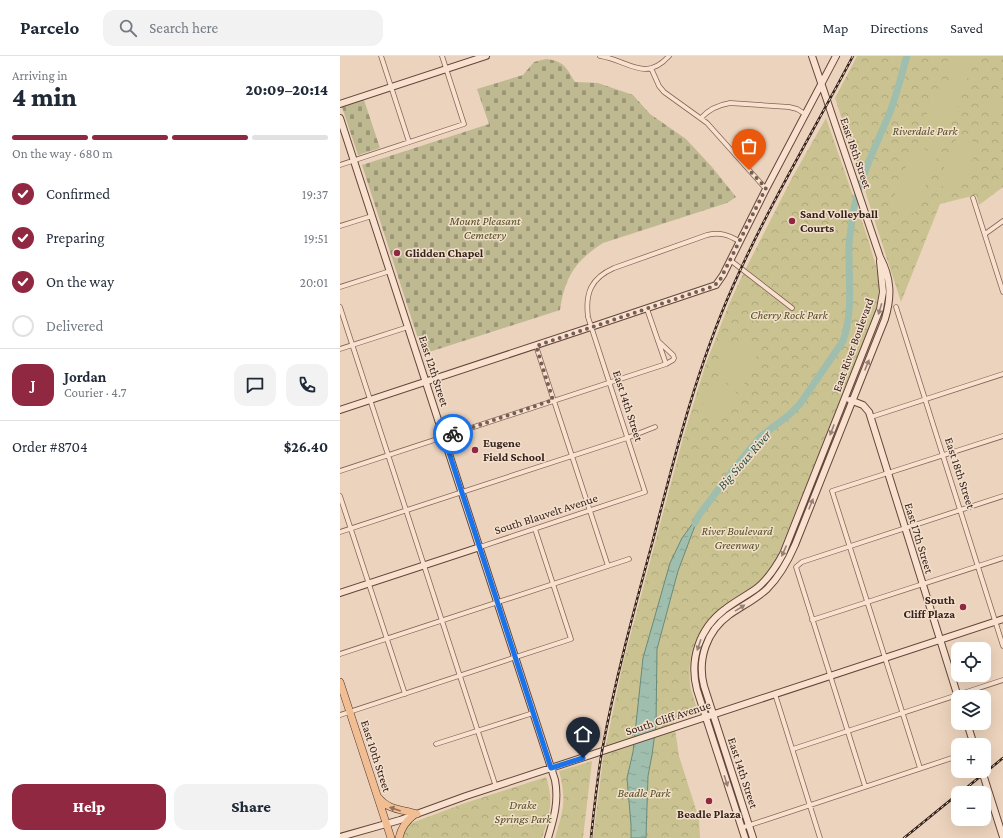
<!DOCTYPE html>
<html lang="en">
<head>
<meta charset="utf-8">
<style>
	body { margin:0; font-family:"Crimson Pro",serif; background:#f2f2f3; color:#1f2937; height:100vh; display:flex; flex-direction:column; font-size:15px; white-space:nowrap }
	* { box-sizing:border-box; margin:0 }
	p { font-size:13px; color:#747a83 }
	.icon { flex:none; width:22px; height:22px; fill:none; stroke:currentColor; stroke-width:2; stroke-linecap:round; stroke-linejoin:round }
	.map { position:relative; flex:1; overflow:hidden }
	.drawer { display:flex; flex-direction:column; background:#fff; width:340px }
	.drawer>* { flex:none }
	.buttons { position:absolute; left:611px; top:586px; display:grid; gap:8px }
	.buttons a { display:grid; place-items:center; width:40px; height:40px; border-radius:8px; background:#fff; box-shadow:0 4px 16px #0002; font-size:20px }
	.pin { position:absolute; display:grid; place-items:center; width:34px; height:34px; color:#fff; margin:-41px -17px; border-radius:50% 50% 50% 0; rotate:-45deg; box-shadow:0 0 4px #0007 }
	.pin .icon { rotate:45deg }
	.courier { position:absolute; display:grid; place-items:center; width:40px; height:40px; margin:-20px; border:3px solid #1a73e8; border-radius:50%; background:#fff; color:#222; box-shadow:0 1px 5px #0007 }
	.summary em { font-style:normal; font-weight:800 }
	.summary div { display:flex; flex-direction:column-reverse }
	.summary { display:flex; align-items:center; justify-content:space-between; height:68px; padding:0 12px }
	h1 { font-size:26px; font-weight:800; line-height:30px }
	.bar { display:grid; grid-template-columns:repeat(4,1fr); gap:6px 4px; align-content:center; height:48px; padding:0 12px }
	.bar i { height:5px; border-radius:3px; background:#e0e1e3 }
	.bar .current { background:#912842 }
	.bar p { grid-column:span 4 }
	.line { display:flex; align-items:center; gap:10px; padding:0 12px; border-top:1px solid #e0e1e3 }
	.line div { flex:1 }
	.round { display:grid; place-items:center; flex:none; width:42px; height:42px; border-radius:12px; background:#f2f2f3 }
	ol { padding:0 12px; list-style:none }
	li { display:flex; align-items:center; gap:12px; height:44px }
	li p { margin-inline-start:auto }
	li .icon { padding:4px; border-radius:50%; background:#912842; color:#fff; stroke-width:4 }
	li:last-child { color:#747a83 }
	li i { width:22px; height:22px; border:2px solid #e0e1e3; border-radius:50% }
	.primary-button { display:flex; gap:8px; margin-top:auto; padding:8px 12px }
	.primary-button a { flex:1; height:46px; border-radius:12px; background:#912842; color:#fff; font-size:16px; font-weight:800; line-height:46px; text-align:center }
	.primary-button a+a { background:#f2f2f3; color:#1f2937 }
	header { display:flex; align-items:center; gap:24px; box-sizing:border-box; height:56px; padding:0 20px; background:#fff; border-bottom:1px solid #e0e1e3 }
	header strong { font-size:19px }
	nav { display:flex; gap:22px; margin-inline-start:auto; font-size:14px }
	.search { width:280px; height:36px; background:#f2f2f3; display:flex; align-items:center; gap:10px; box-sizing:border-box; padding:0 14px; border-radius:12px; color:#747a83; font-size:15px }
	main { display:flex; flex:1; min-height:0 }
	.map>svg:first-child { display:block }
	.forest { fill:url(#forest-crowns) }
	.cemetery { fill:url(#cemetery-stones) }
	.pitch { fill:#cac391 }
	.water { fill:url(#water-ripples); stroke:#688b7a }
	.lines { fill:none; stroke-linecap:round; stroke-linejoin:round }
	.river { stroke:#a0beae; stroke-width:7 }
	.street-casing { stroke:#846456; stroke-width:5.5 }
	.secondary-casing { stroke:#65453a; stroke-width:8 }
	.primary-casing { stroke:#51342b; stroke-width:8 }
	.street { stroke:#f8e2cf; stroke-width:4 }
	.secondary { stroke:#f8e2cf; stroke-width:6 }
	.primary { stroke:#f1bd93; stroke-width:7 }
	.rail-casing { stroke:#33211b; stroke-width:2.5 }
	.rail { stroke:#f4dfcc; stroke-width:1; stroke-dasharray:3; stroke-linecap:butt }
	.oneway { fill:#968275 }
	.oneway2 { fill:#926f57 }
	.done { stroke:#745f54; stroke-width:4; stroke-dasharray:0 7.2 }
	.route { stroke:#1a73e8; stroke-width:5 }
	.poi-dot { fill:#912842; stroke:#f4dfcc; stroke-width:1.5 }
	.labels { text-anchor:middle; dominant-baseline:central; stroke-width:3; stroke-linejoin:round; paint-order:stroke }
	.park-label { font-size:12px; font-style:italic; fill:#4f4f22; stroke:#f4dfcc }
	.street-label { font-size:12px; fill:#33211b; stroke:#f4dfcc }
	.poi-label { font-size:12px; font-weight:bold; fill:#33211b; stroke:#f4dfcc; text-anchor:start }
	.water-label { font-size:13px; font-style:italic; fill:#2a5346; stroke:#f4dfcc }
</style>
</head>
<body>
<header>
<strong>Parcelo</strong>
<div class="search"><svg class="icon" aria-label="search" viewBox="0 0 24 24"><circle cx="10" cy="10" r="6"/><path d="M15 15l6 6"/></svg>Search here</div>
<nav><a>Map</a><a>Directions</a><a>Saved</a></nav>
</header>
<main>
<section class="drawer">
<div class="summary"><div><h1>4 min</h1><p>Arriving in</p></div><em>20:09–20:14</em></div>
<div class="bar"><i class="current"></i><i class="current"></i><i class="current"></i><i></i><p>On the way · 680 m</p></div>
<ol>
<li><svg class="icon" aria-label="check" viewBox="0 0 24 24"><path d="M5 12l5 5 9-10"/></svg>Confirmed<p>19:37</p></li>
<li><svg class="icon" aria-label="check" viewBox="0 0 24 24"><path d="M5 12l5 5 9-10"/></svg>Preparing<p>19:51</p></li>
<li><svg class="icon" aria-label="check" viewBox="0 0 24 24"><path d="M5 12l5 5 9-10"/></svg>On the way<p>20:01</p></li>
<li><i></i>Delivered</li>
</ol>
<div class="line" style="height:72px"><b class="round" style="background:#912842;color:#fff">J</b><div><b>Jordan</b><p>Courier · 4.7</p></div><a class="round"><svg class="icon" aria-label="chat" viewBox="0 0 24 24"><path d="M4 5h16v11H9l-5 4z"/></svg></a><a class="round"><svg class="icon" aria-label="phone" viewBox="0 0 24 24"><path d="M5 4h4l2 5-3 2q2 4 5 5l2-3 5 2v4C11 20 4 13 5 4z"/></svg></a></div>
<div class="line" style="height:52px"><div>Order #8704</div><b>$26.40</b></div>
<div class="primary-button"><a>Help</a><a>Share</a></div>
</section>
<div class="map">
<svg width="663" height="782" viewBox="0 0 663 782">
	<defs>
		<pattern id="forest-crowns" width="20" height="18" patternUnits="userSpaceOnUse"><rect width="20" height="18" fill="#cac391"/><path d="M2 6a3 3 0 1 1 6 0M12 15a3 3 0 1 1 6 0" fill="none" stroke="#aea77c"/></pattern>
		<pattern id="cemetery-stones" width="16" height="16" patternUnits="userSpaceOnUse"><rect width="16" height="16" fill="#beb991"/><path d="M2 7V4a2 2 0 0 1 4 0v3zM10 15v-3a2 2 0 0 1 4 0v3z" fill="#9b9676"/></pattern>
		<pattern id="water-ripples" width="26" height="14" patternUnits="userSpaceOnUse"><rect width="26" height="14" fill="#a0beae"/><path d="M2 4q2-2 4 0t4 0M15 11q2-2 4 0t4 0" fill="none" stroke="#8aa395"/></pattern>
	</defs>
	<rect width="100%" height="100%" fill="#ecd3bd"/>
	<!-- forest -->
	<path class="forest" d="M517,0H663V131L639,149L636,139L600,148L561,246L495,42Z
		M486,62L527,180L536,210L539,231L538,242L535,256L436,504C429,513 423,523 414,530C405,536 394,541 386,548C359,568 347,593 350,627C351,637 356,647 358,657L332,666H334L339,700L359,763L360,782H253L263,703L283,607L343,382L365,310L389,248L404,216L452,122Z
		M252,705L243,782H215C223,754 227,745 219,715Z
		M206,721C214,745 210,758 202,782H62V779L69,768L125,747Z"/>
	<!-- cemetery -->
	<path class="cemetery" d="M206,3C224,5 226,11 235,26L258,27L293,39L310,58L346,83L372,111L396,141L387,147L263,187C235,205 225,221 220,254L83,298L22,109L149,68L137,33L183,19L194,6Z
		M24,44L40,92L18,99L2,51Z"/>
	<!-- pitch -->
	<path class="pitch" d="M610,0H637L626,26L603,16Z
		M602,23L625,33L600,92L577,82Z
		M663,43V53L649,56L647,46Z
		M618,79L639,88L619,137L597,128Z
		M575,89L598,99L574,158L551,148Z
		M452,159L474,171L469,181L447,169Z
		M383,282L416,292L418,297L403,330C377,317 377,307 383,282Z
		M378,320L402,342V346L373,370C356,346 360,340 378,320Z"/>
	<!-- water -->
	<path class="water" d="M359,459L338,515L317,593L316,669L312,699L308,720L306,782H291V769L287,722L293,696L303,602L330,507L342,482Z"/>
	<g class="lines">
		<!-- river -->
		<path class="river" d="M355,467L359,459L393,414L420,381L449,359L460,348L503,285C514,253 508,221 509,189C510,176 512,164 514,152C521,120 535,91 548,61C556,42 561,20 567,0"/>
		<defs>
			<path id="street" d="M41,0L69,86
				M260,0C288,4 305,27 329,0
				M311,12L319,30L324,36L367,67L426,133
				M361,62C369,53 378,49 390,47L449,51L457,53L465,58
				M0,109L124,68L102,0
				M633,142L663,236
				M0,170L32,160
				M645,178L663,165
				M390,204L452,252
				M0,231L50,215
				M0,251L156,731
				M556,251L663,590
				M307,253L326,308L333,304L334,302L333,299L318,285
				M196,290L268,510
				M0,293L68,271
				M531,361L663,318
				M0,415L326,308
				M0,440L65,638
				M0,476L287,382L315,371
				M140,491L305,436L248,261C245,237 251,222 274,212L367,179C381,176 388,179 399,185
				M472,564L663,502
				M0,598L289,503
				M435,638L480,782
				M0,659L231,583L195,473
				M96,688L193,657
				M453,693L663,624
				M580,712L492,435L663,380
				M525,730L456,511L462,506L663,440
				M401,772L618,700"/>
			<path id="secondary" d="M0,48L146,0
				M0,62L215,724C219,745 214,762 208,782
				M510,344L523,349L529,356L618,641
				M0,354L251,271L376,229L383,219L426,133L496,0
				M0,537L140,491
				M627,667L634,689
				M642,715L663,781
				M0,781L60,764L126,740L663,563
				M405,782L357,634C349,604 359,573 384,554C394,546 406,540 417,532C428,523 436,511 443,498L540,253L543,236L540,205
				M413,782L364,630C357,603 367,575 389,559C402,550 416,543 427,533C440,520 448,505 455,489L545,263C552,240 551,222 540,201L472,0"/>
			<path id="primary" d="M0,626L51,782
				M38,741C49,755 62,753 77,758
				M59,782C61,772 66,765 74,759"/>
		</defs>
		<!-- street casing -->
		<use href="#street" class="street-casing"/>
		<!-- secondary casing -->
		<use href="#secondary" class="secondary-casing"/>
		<!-- primary casing -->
		<use href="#primary" class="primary-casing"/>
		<!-- street -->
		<use href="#street" class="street"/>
		<!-- secondary -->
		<use href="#secondary" class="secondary"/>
		<!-- primary -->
		<use href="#primary" class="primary"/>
		<defs>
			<path id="rail" d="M620,737L663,702
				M251,782C254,753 257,724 262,695C275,624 294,554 313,484C335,398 357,311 393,230C428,151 473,76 513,0
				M564,782L618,738"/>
		</defs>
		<!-- rail casing -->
		<use href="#rail" class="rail-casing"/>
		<!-- rail -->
		<use href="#rail" class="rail"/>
	</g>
	<!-- one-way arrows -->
	<defs><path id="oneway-solid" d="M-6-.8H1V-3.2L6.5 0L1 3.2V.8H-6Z"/></defs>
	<g class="oneway">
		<use href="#oneway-solid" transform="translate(540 253) rotate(107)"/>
		<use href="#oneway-solid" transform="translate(527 309) rotate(-68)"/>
		<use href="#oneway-solid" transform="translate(492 374) rotate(111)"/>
		<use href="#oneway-solid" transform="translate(471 448) rotate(-68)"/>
		<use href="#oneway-solid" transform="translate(444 495) rotate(114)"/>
		<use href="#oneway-solid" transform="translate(400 552) rotate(-32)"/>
		<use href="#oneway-solid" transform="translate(359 589) rotate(109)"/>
		<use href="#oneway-solid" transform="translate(386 725) rotate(72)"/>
	</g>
	<use class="oneway2" href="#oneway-solid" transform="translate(55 753) rotate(-161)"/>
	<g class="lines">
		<!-- done -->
		<path class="done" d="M113,378L213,344L196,290L371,231L379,226L426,132L409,114"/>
		<!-- route -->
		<path class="route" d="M113,378L104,381L211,712L243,702"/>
	</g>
	<!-- markers -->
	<g class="poi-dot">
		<circle cx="452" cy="165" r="4"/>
		<circle cx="57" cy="197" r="4"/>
		<circle cx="135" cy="394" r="4"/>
		<circle cx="623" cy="551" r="4"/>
		<circle cx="369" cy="745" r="4"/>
	</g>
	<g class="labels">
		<!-- park labels -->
		<g class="park-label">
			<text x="585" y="75">Riverdale Park</text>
			<text x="145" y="165">Mount Pleasant<tspan x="145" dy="14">Cemetery</tspan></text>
			<text x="449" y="259">Cherry Rock Park</text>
			<text x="397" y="475">River Boulevard<tspan x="397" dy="14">Greenway</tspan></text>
			<text x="304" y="737">Beadle Park</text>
			<text x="183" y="749">Drake<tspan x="183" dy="14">Springs Park</tspan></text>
		</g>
		<!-- street labels -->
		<g class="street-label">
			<text transform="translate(516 97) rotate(71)">East 18th Street</text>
			<text transform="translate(513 289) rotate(-70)">East River Boulevard</text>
			<text transform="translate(94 315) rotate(72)">East 12th Street</text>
			<text transform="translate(288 350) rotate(72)">East 14th Street</text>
			<text transform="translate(620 417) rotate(72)">East 18th Street</text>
			<text transform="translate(206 458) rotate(-18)">South Blauvelt Avenue</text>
			<text transform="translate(579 482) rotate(73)">East 17th Street</text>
			<text transform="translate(328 662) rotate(-18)">South Cliff Avenue</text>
			<text transform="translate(36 700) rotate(72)">East 10th Street</text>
			<text transform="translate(403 717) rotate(72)">East 14th Street</text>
		</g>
		<!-- poi labels -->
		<g class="poi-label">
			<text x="460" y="158">Sand Volleyball<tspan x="460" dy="14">Courts</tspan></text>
			<text x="65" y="197">Glidden Chapel</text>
			<text x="143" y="387">Eugene<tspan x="143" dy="14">Field School</tspan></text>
			<text x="615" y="544" text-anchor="end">South<tspan x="615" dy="14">Cliff Plaza</tspan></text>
			<text x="369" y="758" text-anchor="middle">Beadle Plaza</text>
		</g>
		<!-- water labels -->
		<g class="water-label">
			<text transform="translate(404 404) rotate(-49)">Big Sioux River</text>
		</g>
	</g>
</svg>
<div class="buttons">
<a><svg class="icon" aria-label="locate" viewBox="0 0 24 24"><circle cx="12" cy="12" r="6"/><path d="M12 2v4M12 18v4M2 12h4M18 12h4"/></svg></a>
<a><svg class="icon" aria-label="layers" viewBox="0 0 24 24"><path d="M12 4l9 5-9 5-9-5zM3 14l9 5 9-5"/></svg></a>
<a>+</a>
<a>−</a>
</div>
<div class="pin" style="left:409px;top:114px;background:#ea580c"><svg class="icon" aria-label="bag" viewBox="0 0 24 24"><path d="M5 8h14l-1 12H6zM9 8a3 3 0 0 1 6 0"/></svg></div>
<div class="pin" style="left:243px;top:702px;background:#1f2937"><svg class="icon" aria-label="home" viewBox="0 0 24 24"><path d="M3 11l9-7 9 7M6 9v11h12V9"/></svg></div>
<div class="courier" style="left:113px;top:378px"><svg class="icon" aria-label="bike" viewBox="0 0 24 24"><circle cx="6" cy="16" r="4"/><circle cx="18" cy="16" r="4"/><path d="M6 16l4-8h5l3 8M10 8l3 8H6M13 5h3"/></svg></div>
</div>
</main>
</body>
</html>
